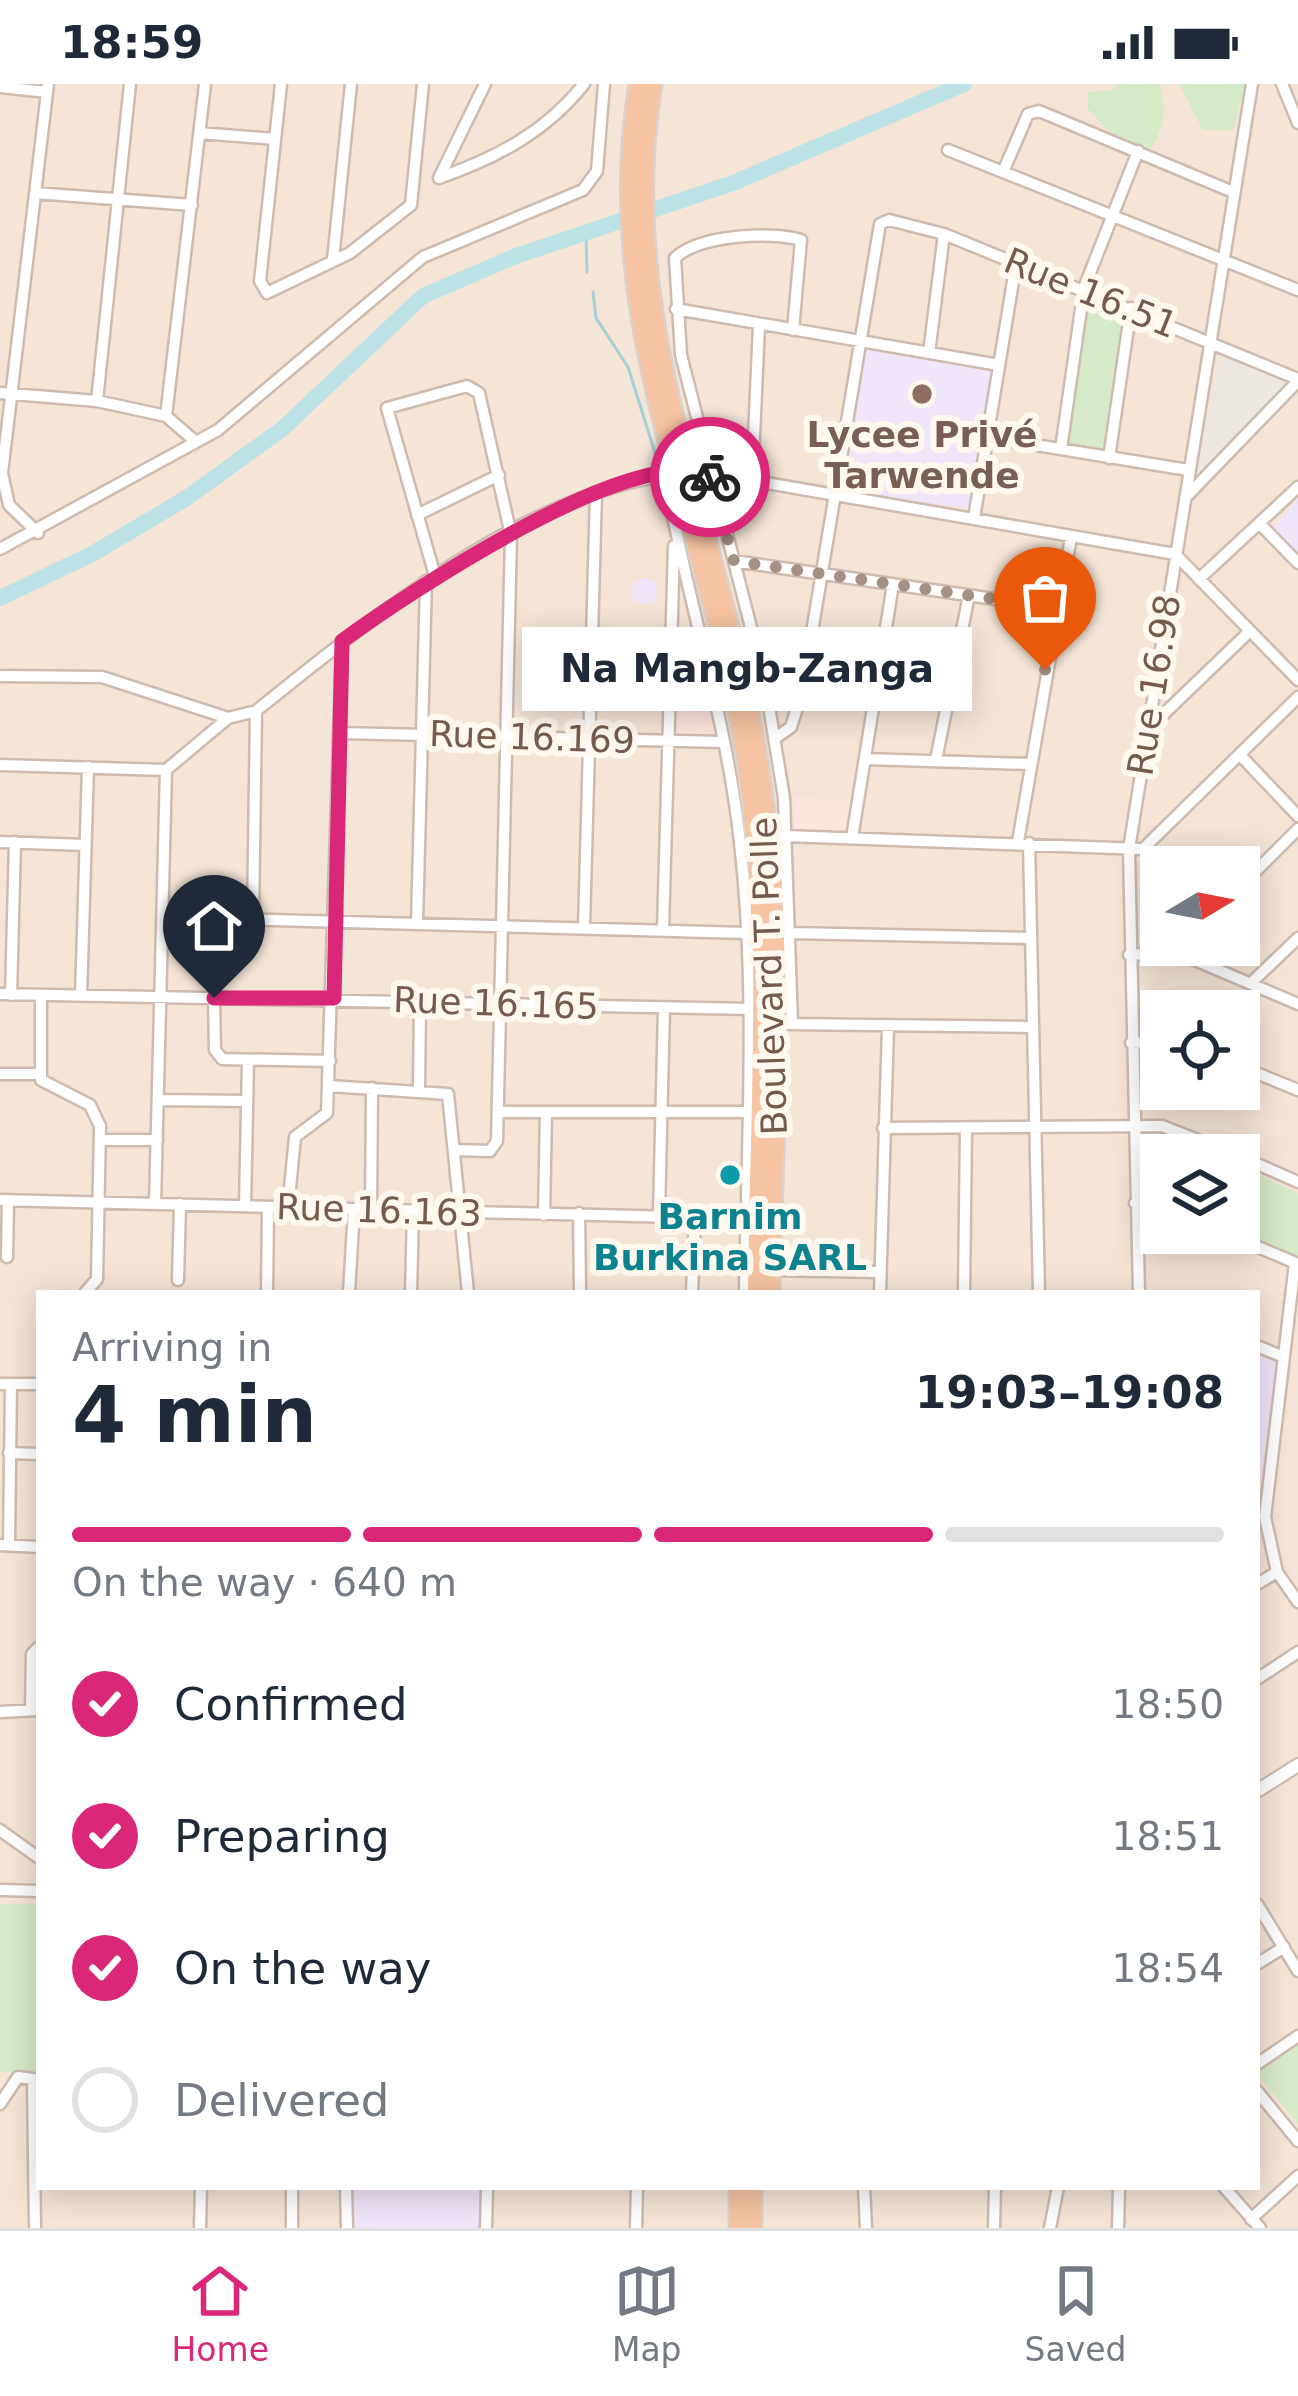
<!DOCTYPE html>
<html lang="en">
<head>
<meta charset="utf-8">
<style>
	body { margin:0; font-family:"DejaVu Sans",sans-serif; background:#f6f6f7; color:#1f2937; height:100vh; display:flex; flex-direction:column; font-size:45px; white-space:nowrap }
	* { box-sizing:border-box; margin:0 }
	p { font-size:39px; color:#747a83 }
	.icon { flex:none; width:66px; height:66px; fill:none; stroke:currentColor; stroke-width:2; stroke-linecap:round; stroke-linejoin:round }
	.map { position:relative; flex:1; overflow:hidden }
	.drawer { position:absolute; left:36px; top:1206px; width:1224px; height:900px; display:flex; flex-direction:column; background:#fff; border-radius:0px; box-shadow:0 6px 30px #0003 }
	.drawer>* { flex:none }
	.needle { width:78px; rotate:80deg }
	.tools { position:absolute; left:1140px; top:762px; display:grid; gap:24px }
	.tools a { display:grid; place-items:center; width:120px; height:120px; border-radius:0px; background:#fff; box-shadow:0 6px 30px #0003; font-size:60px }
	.pin { position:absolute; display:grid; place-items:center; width:102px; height:102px; color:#fff; margin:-123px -51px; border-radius:50% 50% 50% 0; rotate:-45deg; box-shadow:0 0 12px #0007 }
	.pin .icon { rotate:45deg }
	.courier { position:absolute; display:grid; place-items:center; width:120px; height:120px; margin:-60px; border:9px solid #db2777; border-radius:50%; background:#fff; color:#222; box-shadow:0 3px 15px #0007 }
	.bubble { position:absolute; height:84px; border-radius:0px; background:#fff; box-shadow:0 6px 30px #0003; font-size:39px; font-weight:700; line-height:84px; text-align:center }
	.head em { font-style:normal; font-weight:700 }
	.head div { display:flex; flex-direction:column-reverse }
	.head { display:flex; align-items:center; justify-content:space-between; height:204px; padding:0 36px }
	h1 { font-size:78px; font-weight:700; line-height:90px }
	.bar { display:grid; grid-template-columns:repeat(4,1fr); gap:18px 12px; align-content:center; height:144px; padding:0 36px }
	.bar i { height:15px; border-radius:9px; background:#e0e1e3 }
	.bar .selected { background:#db2777 }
	.bar p { grid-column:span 4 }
	ol { padding:0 36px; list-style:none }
	li { display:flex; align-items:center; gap:36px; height:132px }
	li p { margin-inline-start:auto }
	li .icon { padding:12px; border-radius:50%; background:#db2777; color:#fff; stroke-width:4 }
	li:last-child { color:#747a83 }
	li i { width:66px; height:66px; border:6px solid #e0e1e3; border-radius:50% }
	.status { display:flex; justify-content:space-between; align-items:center; height:84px; padding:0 60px; background:#fff; direction:ltr }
	.status svg { height:33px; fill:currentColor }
	.tabs { display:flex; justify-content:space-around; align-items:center; height:168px; border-top:3px solid #e0e1e3; background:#fff; font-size:33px; color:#747a83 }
	.tabs a { display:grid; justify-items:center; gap:6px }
	.tabs .selected { color:#db2777 }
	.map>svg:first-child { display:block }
	.residential { fill:#f4e5d7; fill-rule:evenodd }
	.commercial { fill:#fce5dd }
	.industrial { fill:#ede7e2 }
	.education { fill:#f1e5f9 }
	.green { fill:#d7eac7 }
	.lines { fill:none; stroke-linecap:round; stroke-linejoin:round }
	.stream { stroke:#a3d1d7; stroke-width:3 }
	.river { stroke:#bde2e6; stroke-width:16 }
	.minor-casing { stroke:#cebbaf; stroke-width:15 }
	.tertiary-casing { stroke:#cebbaf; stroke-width:16 }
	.trunk-casing { stroke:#d9d1cd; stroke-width:21 }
	.minor { stroke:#fff; stroke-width:10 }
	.tertiary { stroke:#fff; stroke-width:12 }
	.trunk { stroke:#f6c4a2; stroke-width:16 }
	.done { stroke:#a59084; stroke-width:12; stroke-dasharray:0 21.6 }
	.route { stroke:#db2777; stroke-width:15 }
	.education-dot { fill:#8d6e63; stroke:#fff8ef; stroke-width:4.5 }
	.culture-dot { fill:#0f9aa8; stroke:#fff8ef; stroke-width:4.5 }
	.labels { text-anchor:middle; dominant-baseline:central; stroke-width:12; stroke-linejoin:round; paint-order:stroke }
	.street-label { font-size:36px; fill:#765a4d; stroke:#fff8ef }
	.education-label { font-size:36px; font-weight:bold; fill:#785e54; stroke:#fff8ef }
	.culture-label { font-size:36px; font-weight:bold; fill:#0d838f; stroke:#fff8ef }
</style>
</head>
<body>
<div class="status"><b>18:59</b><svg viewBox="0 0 49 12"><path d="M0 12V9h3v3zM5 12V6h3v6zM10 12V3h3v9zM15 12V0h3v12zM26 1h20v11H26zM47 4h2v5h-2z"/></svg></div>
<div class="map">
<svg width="1298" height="2144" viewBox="0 0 1298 2144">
	<rect width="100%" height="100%" fill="#fcf4e9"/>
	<!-- residential -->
	<path class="residential" d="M0,0H1298V2144H0ZM1161,783H1239V861H1161ZM1161,927H1239V1005H1161ZM1161,1071H1239V1149H1161ZM39,1209H1257V2103H39Z"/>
	<!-- commercial -->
	<path class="commercial" d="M707,592L719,654H674V600Z
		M793,712L853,718L849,745L796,746Z
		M1152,1046L1187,1054L1185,1071H1161V1118H1145Z"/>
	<!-- industrial -->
	<path class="industrial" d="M1222,268L1289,298L1191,397Z"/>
	<!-- education -->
	<path class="education" d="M865,262L994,282L973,425L838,407Z
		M1298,414V471L1273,444Z
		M631 507a13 13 0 1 1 26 0a13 13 0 1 1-26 0Z
		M1257,1270L1273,1277L1275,1286L1257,1427Z
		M352,2103H481L480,2144H351Z"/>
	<!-- green -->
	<path class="green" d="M1118,0H1160C1166,26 1166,43 1149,67L1120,58L1087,24L1088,8L1113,6Z
		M1179,0H1245L1234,46H1203Z
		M1087,212L1124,229L1104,367L1066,362Z
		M1239,1083L1298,1109V1180L1227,1149H1239Z
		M0,1820H39V1989L0,1988Z
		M1298,1960V2040L1257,1989Z"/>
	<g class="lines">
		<!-- stream -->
		<path class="stream" d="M586,151L587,188
			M593,208L596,234L628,283L656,372"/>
		<!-- river -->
		<path class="river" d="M0,514L92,470L185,415L281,346L423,212L516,172L733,99L964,0"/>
		<defs>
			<path id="minor" d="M281,0L260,197L267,209L350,169L411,121L423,0
				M1282,0L1298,39
				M0,3L47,8
				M199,49L275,55
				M948,66L1298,206
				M1003,88L1028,30L1039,27L1233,108
				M439,94C496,74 546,48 584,0
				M439,94L485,0
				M35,109L192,121
				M333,176L351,0
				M676,225L999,281
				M929,269L944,150
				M0,309L97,317L166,332L196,358
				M97,317L130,0
				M166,332L205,0
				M987,353L1188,386
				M1061,365L1084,204L1138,67
				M1109,374L1131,224
				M665,390C686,514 727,634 740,759C757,908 747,1059 745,1209
				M752,397L759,241
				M1185,414L1298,297
				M417,431L499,391
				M974,434L1016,179
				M1259,439L1298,479
				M38,449L9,421L2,389L48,0
				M0,465L218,346L423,173L583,106L597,87L604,0
				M734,477L1056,524
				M435,492L387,324L467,302L479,309L511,451L497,1057L490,1067L455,1066
				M1199,495L1298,403
				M0,592L102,593L228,634
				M1145,648L1250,547
				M340,649L724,658
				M774,655L791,643L802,608L880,140L889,136L944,150L1298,295
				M1240,671L1298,732
				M865,675L1029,680
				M936,676L969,511
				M0,681L166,686L228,634L256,627C371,534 555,384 709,389L1175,470L1298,596
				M785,752L1143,765L1298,613
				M852,754L893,500
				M0,758L85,761
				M1018,758L1071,453
				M1029,759L1039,1209
				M1239,804L1298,745
				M163,833L746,849
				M253,835L256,627
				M417,839L426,497
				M584,843L596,408
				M663,845L674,462
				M791,849L1029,854
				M1129,871L1176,868L1298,920
				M1251,899L1298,854
				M0,910L752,925
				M11,911L15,758
				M41,911V996L90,1021L100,1042L97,1195L85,1209
				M81,912L88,683
				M214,914L215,966L222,975L330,977
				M790,940L1031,943
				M792,940L784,714L765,598L681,271L675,174C699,151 770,147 801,156L793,246
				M1131,959L1161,958
				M1239,982L1298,1006
				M0,990H39
				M329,1002L448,1010L468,1209
				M419,1005L420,918
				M158,1016L247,1017
				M498,1028H748
				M883,1044L1162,1042L1236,1071
				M100,1056H157
				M1239,1072L1298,1098
				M0,1116L752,1135
				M1135,1119L1161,1126
				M155,1120L166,686
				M245,1122L248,977
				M288,1124L295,1053L327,1029L342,557
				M371,1126L372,1004
				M579,1129L580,1209
				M659,1129L664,924
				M544,1131L546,1028
				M1225,1149L1298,1180
				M7,1173L8,1116
				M1295,1179L1265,1433L1277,1488L1298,1518
				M771,1186L880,1188
				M178,1196L180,1120
				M267,1209L268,1123
				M349,1209L354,1125
				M411,1209L413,1127
				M692,1209L695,1130
				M880,1209L888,942
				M964,1209L966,1045
				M1139,1209L1129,765L1252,0
				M1257,1262L1281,1272
				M0,1300H39
				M9,1369L39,1370
				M0,1461L39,1463
				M9,1461L11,1300
				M1257,1500L1277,1488
				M1257,1595L1298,1568
				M31,1626L32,1570L39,1563
				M0,1628L39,1626
				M0,1746L39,1774
				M0,1806L39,1807
				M1257,1820L1298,1887
				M1257,1880L1284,1863
				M1257,1980L1298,1952
				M1257,2007L1298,2057
				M0,2020L18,1993L33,1995L35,2144
				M346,2103L347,2144
				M864,2103L866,2144
				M1224,2103L1260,2144
				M1251,2135L1298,2092
				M200,2144L201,2103
				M292,2144V2103
				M486,2144L487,2103
				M636,2144L637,2103
				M994,2144L995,2103
				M1050,2144L1058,2103
				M1118,2144L1119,2103"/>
			<path id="tertiary" d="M1257,1707L1298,1681"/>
			<path id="trunk" d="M638,0C598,240 706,435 744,666C773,847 757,1027 756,1209
				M653,0C614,238 718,437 757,666C788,845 775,1029 771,1209
				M738,2144V2103
				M753,2144V2103"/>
		</defs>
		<!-- minor casing -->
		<use href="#minor" class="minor-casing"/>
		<!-- tertiary casing -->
		<use href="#tertiary" class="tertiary-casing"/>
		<!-- trunk casing -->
		<use href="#trunk" class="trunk-casing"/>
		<!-- minor -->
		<use href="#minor" class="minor"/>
		<!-- tertiary -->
		<use href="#tertiary" class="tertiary"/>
		<!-- trunk -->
		<use href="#trunk" class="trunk"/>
	</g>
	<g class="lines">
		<!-- done -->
		<path class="done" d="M710,393L734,477L1056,524L1045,586"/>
		<!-- route -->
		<path class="route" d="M214,914H334L342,557C404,512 639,354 710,393"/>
	</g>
	<!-- markers -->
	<circle class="education-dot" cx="922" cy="310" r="12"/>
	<circle class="culture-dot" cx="730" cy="1091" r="12"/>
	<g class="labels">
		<!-- street labels -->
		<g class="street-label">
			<text transform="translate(1091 209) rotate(22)">Rue 16.51</text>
			<text transform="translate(1154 601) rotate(-81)">Rue 16.98</text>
			<text transform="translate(532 653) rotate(2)">Rue 16.169</text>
			<text transform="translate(769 892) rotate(-92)">Boulevard T. Polle</text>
			<text transform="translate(496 919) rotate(2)">Rue 16.165</text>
			<text transform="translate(379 1126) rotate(2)">Rue 16.163</text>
		</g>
		<!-- education labels -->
		<g class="education-label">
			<text x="922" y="350">Lycee Privé<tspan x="922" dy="41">Tarwende</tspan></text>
		</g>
		<!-- culture labels -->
		<g class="culture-label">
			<text x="730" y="1132">Barnim<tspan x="730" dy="41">Burkina SARL</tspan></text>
		</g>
	</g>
</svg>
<div class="tools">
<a><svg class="needle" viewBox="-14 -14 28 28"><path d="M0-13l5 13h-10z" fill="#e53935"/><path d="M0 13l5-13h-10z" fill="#747a83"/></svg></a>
<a><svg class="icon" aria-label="locate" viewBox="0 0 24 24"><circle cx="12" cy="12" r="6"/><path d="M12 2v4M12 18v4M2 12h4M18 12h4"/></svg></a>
<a><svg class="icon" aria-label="layers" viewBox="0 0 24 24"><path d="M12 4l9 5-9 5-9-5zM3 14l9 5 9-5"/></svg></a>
</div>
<div class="pin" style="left:1045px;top:586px;background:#ea580c"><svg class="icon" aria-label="bag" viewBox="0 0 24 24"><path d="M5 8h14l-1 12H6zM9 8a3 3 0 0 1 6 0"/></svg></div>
<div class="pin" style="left:214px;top:914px;background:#1f2937"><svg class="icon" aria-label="home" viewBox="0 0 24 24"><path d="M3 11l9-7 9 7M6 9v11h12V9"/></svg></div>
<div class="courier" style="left:710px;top:393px"><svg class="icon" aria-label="bike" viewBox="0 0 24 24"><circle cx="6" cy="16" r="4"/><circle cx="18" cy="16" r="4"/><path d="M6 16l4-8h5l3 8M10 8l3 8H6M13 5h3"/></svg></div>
<div class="bubble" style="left:522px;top:543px;width:450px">Na Mangb-Zanga</div>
<section class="drawer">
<div class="head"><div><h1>4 min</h1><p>Arriving in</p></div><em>19:03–19:08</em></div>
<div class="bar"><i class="selected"></i><i class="selected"></i><i class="selected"></i><i></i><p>On the way · 640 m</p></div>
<ol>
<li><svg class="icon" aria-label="check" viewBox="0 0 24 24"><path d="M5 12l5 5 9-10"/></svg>Confirmed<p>18:50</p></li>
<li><svg class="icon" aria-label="check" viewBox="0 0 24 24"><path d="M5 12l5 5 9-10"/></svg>Preparing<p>18:51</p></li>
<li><svg class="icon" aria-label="check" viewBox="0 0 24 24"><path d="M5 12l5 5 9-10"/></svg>On the way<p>18:54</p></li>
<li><i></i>Delivered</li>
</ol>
</section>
</div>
<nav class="tabs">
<a class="selected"><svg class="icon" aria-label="home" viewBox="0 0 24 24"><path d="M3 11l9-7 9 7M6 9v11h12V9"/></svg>Home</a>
<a><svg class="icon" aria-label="map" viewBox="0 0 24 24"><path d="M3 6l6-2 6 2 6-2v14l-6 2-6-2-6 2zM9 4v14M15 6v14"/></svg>Map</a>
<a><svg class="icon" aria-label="saved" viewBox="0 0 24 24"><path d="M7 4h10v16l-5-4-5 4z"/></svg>Saved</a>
</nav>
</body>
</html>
